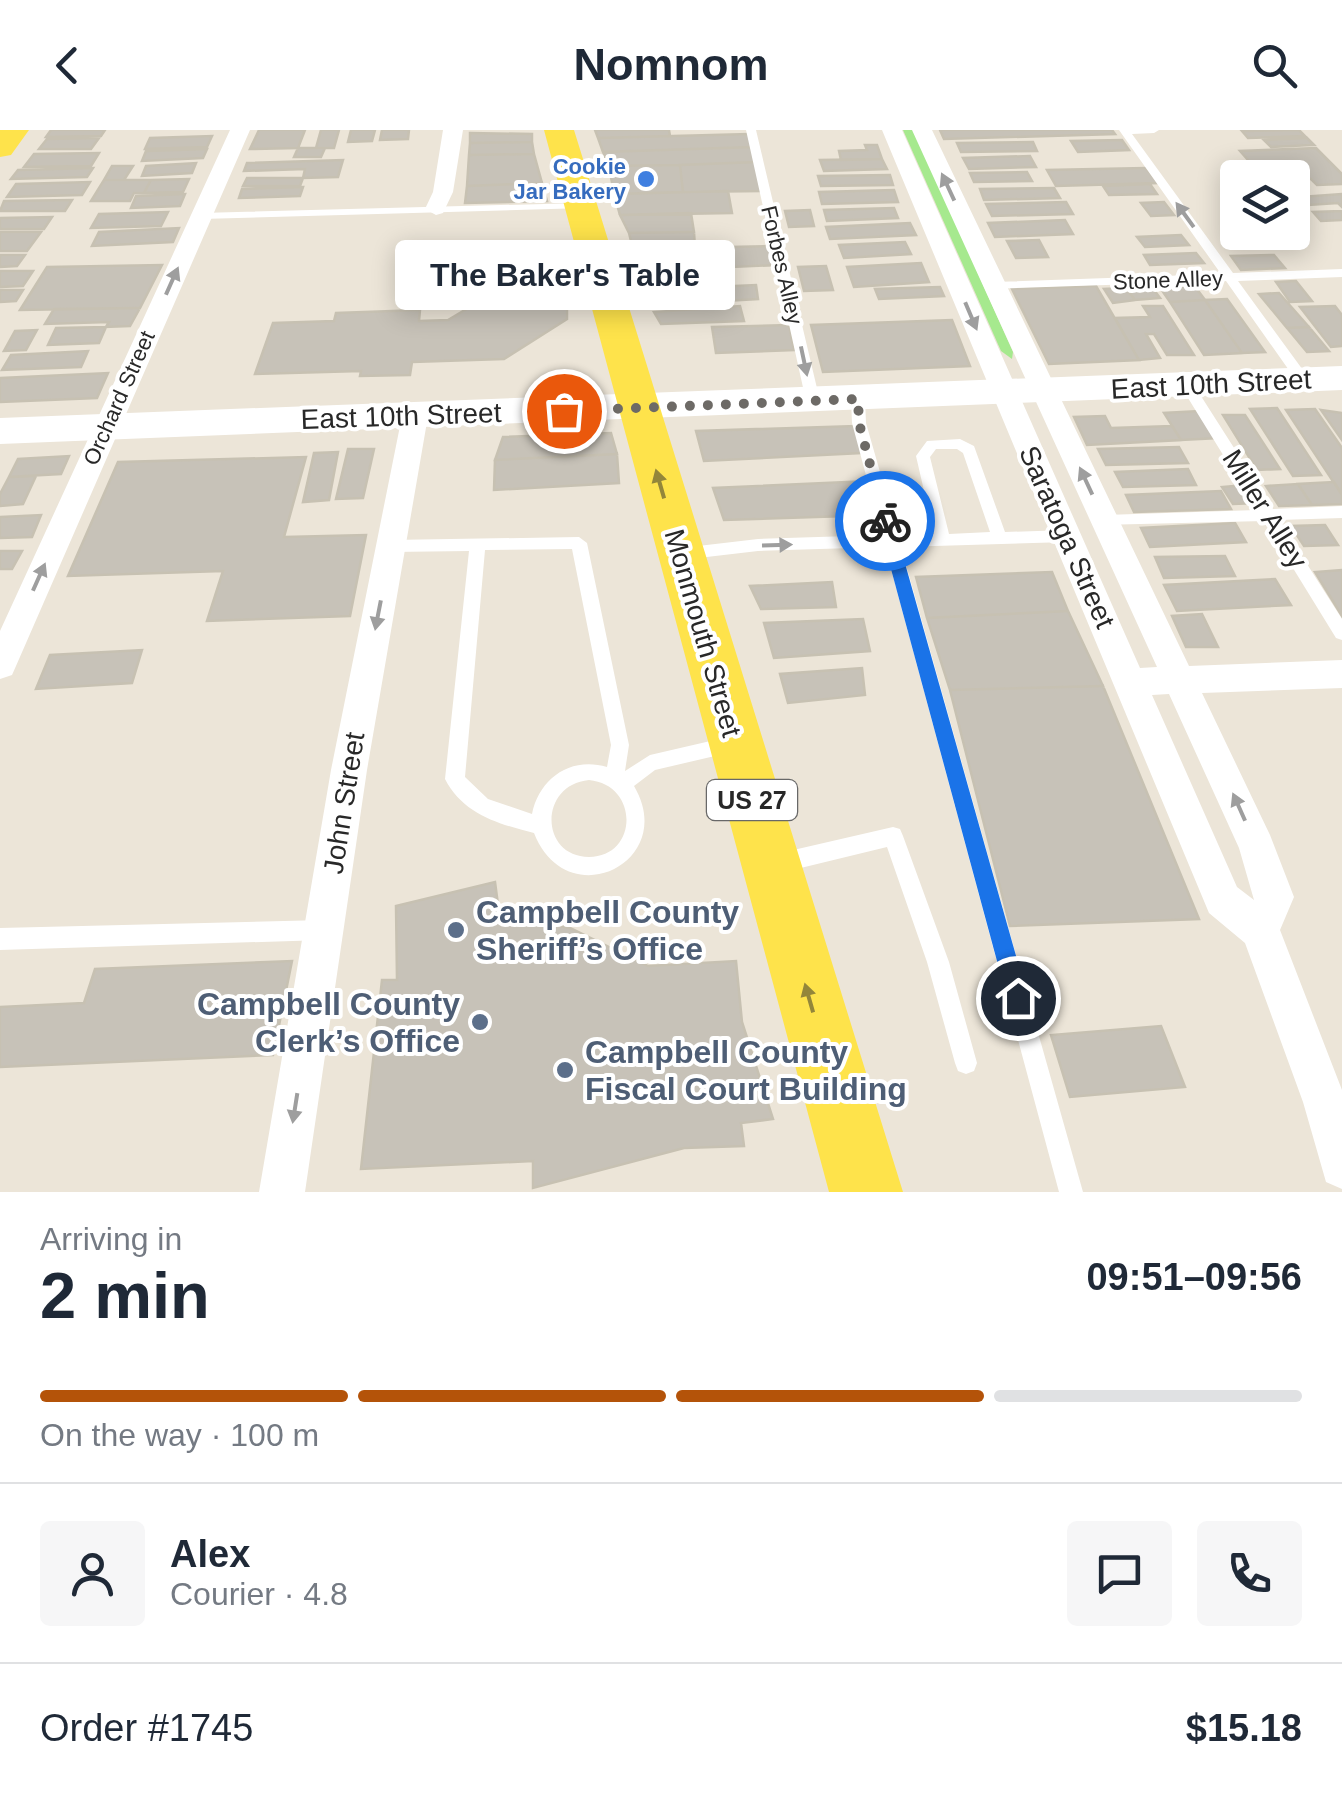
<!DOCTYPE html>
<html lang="en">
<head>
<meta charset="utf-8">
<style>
	body { margin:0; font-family:Arial,sans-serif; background:#f6f6f7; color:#1f2937; height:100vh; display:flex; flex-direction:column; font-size:38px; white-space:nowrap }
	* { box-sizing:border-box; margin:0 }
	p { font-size:32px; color:#747a83 }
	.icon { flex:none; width:55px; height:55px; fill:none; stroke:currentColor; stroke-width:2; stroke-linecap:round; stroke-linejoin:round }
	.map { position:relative; height:1062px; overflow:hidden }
	.panel { display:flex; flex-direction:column; background:#fff; flex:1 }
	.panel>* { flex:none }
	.fabs { position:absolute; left:1220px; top:30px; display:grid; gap:20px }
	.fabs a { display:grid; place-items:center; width:90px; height:90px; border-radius:10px; background:#fff; box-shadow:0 5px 25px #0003; font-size:50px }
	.pin { position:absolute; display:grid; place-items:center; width:85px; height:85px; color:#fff; margin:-42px; border:5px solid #fff; border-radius:50%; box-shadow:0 2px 10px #0007 }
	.courier { position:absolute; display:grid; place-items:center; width:100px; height:100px; margin:-50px; border:8px solid #1a73e8; border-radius:50%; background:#fff; color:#222; box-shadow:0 2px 12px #0007 }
	.bubble { position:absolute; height:70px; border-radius:10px; background:#fff; box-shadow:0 5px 25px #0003; font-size:32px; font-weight:600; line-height:70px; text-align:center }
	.head em { font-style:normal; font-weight:600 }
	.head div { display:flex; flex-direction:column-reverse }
	.head { display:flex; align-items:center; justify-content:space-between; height:170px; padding:0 40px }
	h1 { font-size:65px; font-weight:600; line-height:75px }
	.bar { display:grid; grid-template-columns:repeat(4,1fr); gap:15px 10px; align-content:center; height:120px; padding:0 40px }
	.bar i { height:12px; border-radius:8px; background:#e0e1e3 }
	.bar .selected { background:#b45309 }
	.bar p { grid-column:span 4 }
	.line { display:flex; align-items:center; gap:25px; padding:0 40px; border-top:2px solid #e0e1e3 }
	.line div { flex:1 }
	.round { display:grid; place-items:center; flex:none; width:105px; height:105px; border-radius:10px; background:#f6f6f7 }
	header { display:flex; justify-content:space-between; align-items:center; height:130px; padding:0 40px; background:#fff; font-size:45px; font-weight:600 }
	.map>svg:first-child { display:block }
	.green { fill:#a6e98e }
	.building { fill:#c7c2b8; stroke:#c7c1b2; stroke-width:2.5 }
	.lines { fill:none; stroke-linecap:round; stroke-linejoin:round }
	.lane { fill:#fff; fill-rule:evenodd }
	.street { fill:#fff; fill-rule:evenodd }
	.secondary { fill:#fff; fill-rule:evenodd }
	.primary { fill:#fee34b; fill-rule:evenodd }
	.oneway { fill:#9e9e9e }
	.oneway2 { fill:#93863a }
	.route { fill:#1a73e8 }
	.done { stroke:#6d6a66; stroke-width:10; stroke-dasharray:0 18 }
	.shop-dot { fill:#3f7fe0; stroke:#fff; stroke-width:4 }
	.service-dot { fill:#5c6f8a; stroke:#fff; stroke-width:4 }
	.labels { text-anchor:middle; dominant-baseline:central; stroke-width:8; stroke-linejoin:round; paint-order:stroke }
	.far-shop-label { font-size:22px; font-weight:bold; fill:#366cbe; stroke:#fff; text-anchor:end }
	.far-street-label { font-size:22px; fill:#282828; stroke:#fff }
	.shield { fill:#fff; stroke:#686868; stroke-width:2.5 }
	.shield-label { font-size:25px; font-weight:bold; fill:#282828 }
	.street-label { font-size:28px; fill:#282828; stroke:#fff }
	.near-service-label { font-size:32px; font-weight:bold; fill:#4e5e75; stroke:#fff; text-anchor:start }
</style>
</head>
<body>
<header><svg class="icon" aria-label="back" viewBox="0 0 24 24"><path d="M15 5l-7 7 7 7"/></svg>Nomnom<svg class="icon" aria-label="search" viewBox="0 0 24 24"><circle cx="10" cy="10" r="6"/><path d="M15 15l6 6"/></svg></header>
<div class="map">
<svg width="1342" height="1062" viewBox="0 0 1342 1062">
	<rect width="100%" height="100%" fill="#ece5d8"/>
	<!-- green -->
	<path class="green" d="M903,0H914L1013,222L1012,229L1001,221Z"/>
	<!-- building -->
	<path class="building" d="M51,0H105L101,6L46,7Z
		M259,0H305L298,18L250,19Z
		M321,0H339L334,18H316Z
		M351,0H375L372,11L348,12Z
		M382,0H409L408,9L380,10Z
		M595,0H669L670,6L598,8Z
		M940,0H1112L1115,4L944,9Z
		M1299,0L1305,6L1248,8L1242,1Z
		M470,3L532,4V12L470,13Z
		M749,4L753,17L603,22L598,8Z
		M212,6L207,17L145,19L150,8Z
		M99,8L91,19H39L47,9Z
		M1307,8L1314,15L1271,17L1264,10Z
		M1122,10L1129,20L1078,22L1071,11Z
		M532,12L534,24L469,25L470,13Z
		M1033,12L1037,21L961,22L957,13Z
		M865,15H877L882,29L841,30L839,21L867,20Z
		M753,17L756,32L680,35L609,36L603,22Z
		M298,18H325L321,27H294Z
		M1316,18L1342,44V54L1317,55L1311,49L1264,48L1240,21Z
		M207,19L203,28L142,31L146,21Z
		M99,23L91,36L24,37L34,24Z
		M534,24L542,53L467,56L469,25Z
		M1030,26L1036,37L969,39L963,28Z
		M882,29L887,39L824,41L820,30Z
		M343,30L338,47L303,48L305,39L244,41L247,33Z
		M756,32L762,61L683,62L680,35Z
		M196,33L192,43L142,46L146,36Z
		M680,35L683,62L614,64L609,36Z
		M112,36H133L124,50H104Z
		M93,38L87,47L11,49L18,40Z
		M1146,38L1158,53L1056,56L1047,40Z
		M1027,42L1032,51L974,52L970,43Z
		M890,45L893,55L821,56L818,46Z
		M247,48H303L300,56H243Z
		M189,49L183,62L144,63L151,50Z
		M104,50H151L144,63H134L130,71H91Z
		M90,52L82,65L7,67L16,54Z
		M542,53L547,71L465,73L467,56Z
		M1150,54L1157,64L1109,65L1103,56Z
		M303,57L300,66L239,68L242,59Z
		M1054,58L1060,68L984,70L980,59Z
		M894,60L898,72L822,74L819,62Z
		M728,61L732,83L620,85L614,64Z
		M185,64L180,76L131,78L136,66Z
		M1342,64V77L1338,73L1308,75L1300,67Z
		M72,70L65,81H0L4,71Z
		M1066,72L1073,84L992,86L986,74Z
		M1164,72L1174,85L1151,86L1141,73Z
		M894,78L898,88L827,91L824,80Z
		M810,80L814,96L789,97L785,81Z
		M1342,81V90L1321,91L1313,82Z
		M168,82L161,96L91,98L99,84Z
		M691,83L694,102L629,103L620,85Z
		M52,87L44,99H0V88Z
		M1065,90L1073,104L995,107L988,93Z
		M910,93L916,105L830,109L826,97Z
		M179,98L173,112L92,116L99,102Z
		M0,102H41L27,121H0Z
		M694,102L695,118L633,119L629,103Z
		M1181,105L1189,115L1145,117L1137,107Z
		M1039,110L1048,127L1016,128L1007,111Z
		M905,112L911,124L844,128L839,115Z
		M771,116L778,135L641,141L633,119Z
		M1196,123L1204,133L1150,135L1144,125Z
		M0,125H25L17,136L0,137Z
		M1274,125L1285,138L1241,140L1231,126Z
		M567,128V189L504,229L412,232L410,245L360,246L361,241L255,244L273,193L334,191L336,183L420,180L419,191L448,190L505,156L507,130Z
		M921,133L929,152L854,157L847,137Z
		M162,135L140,178L20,180L47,137Z
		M826,136L833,160L804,161L798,137Z
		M693,140L694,158L646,160L641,141Z
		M0,141H33L23,156L0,157Z
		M1296,151L1312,171L1290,172L1276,152Z
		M1193,154L1205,170L1170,172L1159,156Z
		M756,155L758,169L654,175L646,160Z
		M1096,156L1139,230L1049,234L1012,159Z
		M1151,156L1160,168L1135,170L1126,158Z
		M940,157L944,166L879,169L875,159Z
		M1126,158L1135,170L1113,173L1104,159Z
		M0,160H23L16,171L0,172Z
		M1279,163L1309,197L1287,198L1259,164Z
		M1227,169L1265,222L1242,223L1205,170Z
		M1205,170L1242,223L1204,225L1170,172Z
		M740,176L744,191L661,194L654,182Z
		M1143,176H1163L1194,225H1167L1154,204H1146L1160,228L1139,230L1115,188L1150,187Z
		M1335,176L1342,185V216L1331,217L1300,177Z
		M140,178L130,196L106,197L109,192L45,194L54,179Z
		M952,190L970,236L823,242L811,195Z
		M789,195L794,220L716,223L712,197Z
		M106,197L99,213L48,215L56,198Z
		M1309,197L1329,221L1307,222L1287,198Z
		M37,200L26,220L4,221L15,201Z
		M88,221L81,237L2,240L11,225Z
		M108,243L97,268L0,272V248Z
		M1277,278L1321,345L1293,346L1250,279Z
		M1315,279L1342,318V365L1286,280Z
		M1321,280L1342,283V310Z
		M1200,281L1218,308L1181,310L1164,283Z
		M1223,285H1245L1280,339L1257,340Z
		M1105,286L1111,298L1172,296L1181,310L1087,315L1074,287Z
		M856,296L861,323L704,331L696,301Z
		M611,303L617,324L495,330L503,307Z
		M1179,317L1188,333L1106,335L1098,319Z
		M348,319H374L363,368L336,369Z
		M338,322L329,370L303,372L314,323Z
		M617,324L619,353L494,360L495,330Z
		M69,326L61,344L9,347L18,329Z
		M306,327L284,407L366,405L350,486L207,491L223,441L68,446L118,332Z
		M1188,339L1196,355L1123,357L1115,342Z
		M36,346L23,374L0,376V364L9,347Z
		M869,351L877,385L724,390L713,358Z
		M1334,352L1342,365V374L1312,375L1298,354Z
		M1298,354L1312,375L1279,376L1266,356Z
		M1245,355L1256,373L1233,374L1222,357Z
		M1221,361L1231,379L1134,382L1126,365Z
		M41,385L32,407L0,408V387Z
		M1235,393L1246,412L1150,417L1141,398Z
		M1325,395L1338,415L1304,416L1291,396Z
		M0,421H22L12,439H0Z
		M1225,426L1235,446L1164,448L1155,427Z
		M1342,440V486L1315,442Z
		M1052,442L1068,481L927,488L916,447Z
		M1275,449L1291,475L1177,481L1164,455Z
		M832,452L836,477L761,479L750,456Z
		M1068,481L1103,556L950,560L927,488Z
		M1202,484L1218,517H1186L1172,486Z
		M863,489L870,521L774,528L764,493Z
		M142,520L132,553L36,559L50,525Z
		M862,538L865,565L788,573L780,544Z
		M1103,556L1199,789L1010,796L950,560Z
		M495,752L500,790L527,789L570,798L648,836L736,831L742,892L773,989L741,993L744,1016L684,1018L533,1058V1031L361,1039L382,850H397L396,776Z
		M292,831L273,925L0,937V877L84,873L95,839Z
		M1161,896L1185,957L1070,967L1051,905Z"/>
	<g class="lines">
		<!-- lane -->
		<path class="lane" d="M746,0H756L820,271L813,276L806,271Z
			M1119,0H1159L1154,3L1132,4L1233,143L1342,139V147L1238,151L1308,247V253H1298L1226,151L990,159V153L994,152L1221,144Z
			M581,73L585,74V78L201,89L195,86L201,83Z
			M1187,251L1192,252L1273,379L1342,376V388L1279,390L1342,489V510L1336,508L1264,391L1099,395L1097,391L1105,385L1257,380L1180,255Z
			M858,264L865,269L866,293L898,405L934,404L916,326L927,311L960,309L974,316L1005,402L1067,400L1075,406L1067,412L901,417L1083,1062H1059L885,417L758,421L681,430L673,424L681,418L758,409L882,405L852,293L851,269ZM936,319H957L963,323L990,402L949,404L930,327Z
			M579,407L587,413L629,615L625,641L650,625L732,606L739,608L741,614L739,620L732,622L655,640L634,656C679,732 567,787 534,703C498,694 463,684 445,649L469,421L391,422L383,416L391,410ZM572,419L611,615L607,637C570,626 539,649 532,684L488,669L465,647L485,420ZM589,650C640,655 638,727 589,727C540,727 538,655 589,650Z
			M893,697L900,699L903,706L949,832L977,933L974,941L966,944L958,941L955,933L927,832L887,717L776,744L769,741L766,734L769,727L776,724Z
			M324,790L331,793L335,800L331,807L324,810L0,820V798Z"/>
		<!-- street -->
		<path class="street" d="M230,0H250L16,536L12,545L0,549V501Z
			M443,0H463L453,62L443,83L436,85L425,79L433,62Z
			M882,0H902L1140,538L1157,537L912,0H932L1189,536L1342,530V558L1202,563L1270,705L1294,767L1280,800L1342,960V1059L1326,1052L1303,972L1245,813L1209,783ZM1169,564L1239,718L1254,770L1237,757L1152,565Z
			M415,277L424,280L428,286L367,640L305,1062H259L331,640L402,286L406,280Z"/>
		<!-- secondary -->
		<path class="secondary" d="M1342,236V260L0,314V288Z"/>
		<!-- primary -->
		<path class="primary" d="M0,0H29L11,25L0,27Z
			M544,0H574L903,1062H829Z"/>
	</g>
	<!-- one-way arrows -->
	<defs><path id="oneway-solid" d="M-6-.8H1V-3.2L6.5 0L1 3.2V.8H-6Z" transform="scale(2.5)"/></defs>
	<g class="oneway">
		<use href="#oneway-solid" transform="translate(948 57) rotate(-115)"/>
		<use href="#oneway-solid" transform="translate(1185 85) rotate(-126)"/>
		<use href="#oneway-solid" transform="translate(172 151) rotate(-66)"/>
		<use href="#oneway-solid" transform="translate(971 186) rotate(67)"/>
		<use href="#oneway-solid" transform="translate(804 231) rotate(78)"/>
		<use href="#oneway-solid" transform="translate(1086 351) rotate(-115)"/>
		<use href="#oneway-solid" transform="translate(777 415) rotate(-2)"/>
		<use href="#oneway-solid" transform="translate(39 447) rotate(-66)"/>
		<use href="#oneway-solid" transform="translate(378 485) rotate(101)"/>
		<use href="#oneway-solid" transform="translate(1239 677) rotate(-114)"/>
		<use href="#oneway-solid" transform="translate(295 978) rotate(99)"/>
	</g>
	<g class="oneway2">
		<use href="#oneway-solid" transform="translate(660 354) rotate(-106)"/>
		<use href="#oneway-solid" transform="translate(809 868) rotate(-106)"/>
	</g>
	<!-- route -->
	<path class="route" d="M885,386L893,391L1028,868L1025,876L1018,879L1010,876L1007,868L878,391Z"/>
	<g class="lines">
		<!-- done -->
		<path class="done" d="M564,281L858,269L859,293L885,391"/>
	</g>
	<!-- markers -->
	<circle class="shop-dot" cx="646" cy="49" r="10"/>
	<g class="service-dot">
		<circle cx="456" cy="800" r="10"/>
		<circle cx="480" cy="892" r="10"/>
		<circle cx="565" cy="940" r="10"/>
	</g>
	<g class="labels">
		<!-- far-shop labels -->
		<g class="far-shop-label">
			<text x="626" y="36">Cookie<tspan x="626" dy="25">Jar Bakery</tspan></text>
		</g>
		<!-- far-street labels -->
		<g class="far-street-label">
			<text transform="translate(782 135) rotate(77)">Forbes Alley</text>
			<text transform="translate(1168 150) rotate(-2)">Stone Alley</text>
			<text transform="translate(119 268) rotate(-66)">Orchard Street</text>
		</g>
		<!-- shield labels -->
		<rect class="shield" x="707" y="650" width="90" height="40" rx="8"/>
		<g class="shield-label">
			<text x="752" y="670">US 27</text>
		</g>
		<!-- street labels -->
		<g class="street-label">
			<text transform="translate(1211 254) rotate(-3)">East 10th Street</text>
			<text transform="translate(401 286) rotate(-2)">East 10th Street</text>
			<text transform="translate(1265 379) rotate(58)">Miller Alley</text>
			<text transform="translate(1067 407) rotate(66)">Saratoga Street</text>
			<text transform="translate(703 503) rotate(74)">Monmouth Street</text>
			<text transform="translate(344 673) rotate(-81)">John Street</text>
		</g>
		<!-- near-service labels -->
		<g class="near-service-label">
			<text x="476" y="782">Campbell County<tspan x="476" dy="37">Sheriff’s Office</tspan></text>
			<text x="460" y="874" text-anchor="end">Campbell County<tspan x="460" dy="37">Clerk’s Office</tspan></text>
			<text x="585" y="922">Campbell County<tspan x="585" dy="37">Fiscal Court Building</tspan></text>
		</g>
	</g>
</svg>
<div class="fabs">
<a><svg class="icon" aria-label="layers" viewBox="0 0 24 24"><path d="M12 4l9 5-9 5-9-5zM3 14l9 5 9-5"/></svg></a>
</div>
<div class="pin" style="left:564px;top:281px;background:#ea580c"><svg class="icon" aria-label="bag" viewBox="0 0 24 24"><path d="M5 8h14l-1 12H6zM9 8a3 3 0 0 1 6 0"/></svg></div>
<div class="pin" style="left:1018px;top:868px;background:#1f2937"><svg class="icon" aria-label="home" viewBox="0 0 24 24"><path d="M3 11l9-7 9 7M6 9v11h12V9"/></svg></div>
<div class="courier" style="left:885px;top:391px"><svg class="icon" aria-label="bike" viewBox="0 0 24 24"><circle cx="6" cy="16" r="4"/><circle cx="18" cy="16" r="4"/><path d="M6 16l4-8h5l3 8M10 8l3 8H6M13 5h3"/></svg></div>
<div class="bubble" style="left:395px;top:110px;width:340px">The Baker's Table</div>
</div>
<section class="panel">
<div class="head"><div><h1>2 min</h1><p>Arriving in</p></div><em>09:51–09:56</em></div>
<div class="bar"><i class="selected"></i><i class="selected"></i><i class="selected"></i><i></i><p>On the way · 100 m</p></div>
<div class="line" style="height:180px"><a class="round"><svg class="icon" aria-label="person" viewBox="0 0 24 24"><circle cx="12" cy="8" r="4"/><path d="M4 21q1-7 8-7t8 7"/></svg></a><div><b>Alex</b><p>Courier · 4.8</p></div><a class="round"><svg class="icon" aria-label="chat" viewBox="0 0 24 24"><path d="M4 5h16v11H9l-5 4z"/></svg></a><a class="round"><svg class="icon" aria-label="phone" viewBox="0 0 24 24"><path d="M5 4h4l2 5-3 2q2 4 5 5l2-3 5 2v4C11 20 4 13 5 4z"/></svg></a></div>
<div class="line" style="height:130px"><div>Order #1745</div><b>$15.18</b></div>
</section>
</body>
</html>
